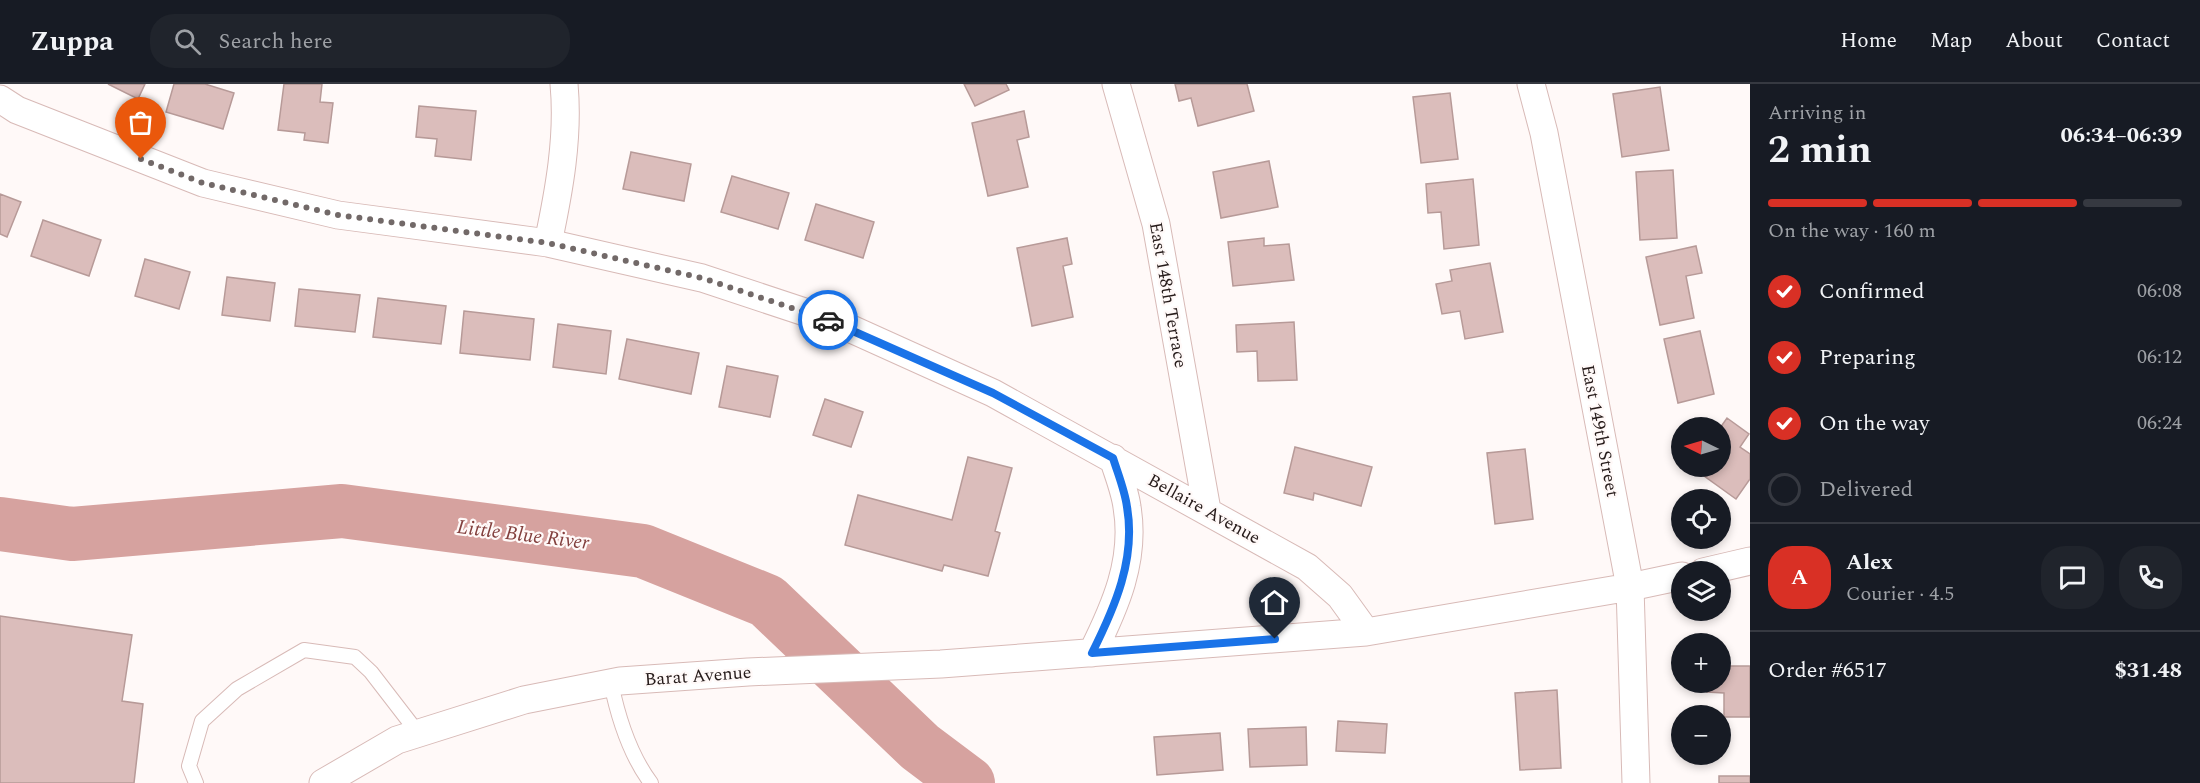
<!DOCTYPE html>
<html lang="en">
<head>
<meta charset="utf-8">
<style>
	body { margin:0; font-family:Spectral,serif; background:#20242c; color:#f1f3f6; height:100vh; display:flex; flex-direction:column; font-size:22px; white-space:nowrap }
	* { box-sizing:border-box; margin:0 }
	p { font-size:20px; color:#9ea1a6 }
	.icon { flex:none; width:33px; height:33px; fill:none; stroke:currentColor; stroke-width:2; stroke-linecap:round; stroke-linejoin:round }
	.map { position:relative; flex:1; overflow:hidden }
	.side { display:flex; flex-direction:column; background:#171b24; width:450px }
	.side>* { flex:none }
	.needle { width:39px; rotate:275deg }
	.buttons { position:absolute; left:1671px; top:333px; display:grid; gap:12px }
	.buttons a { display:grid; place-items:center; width:60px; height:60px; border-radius:50%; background:#171b24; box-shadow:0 3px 9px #0003; font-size:30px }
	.pin { position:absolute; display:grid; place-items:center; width:51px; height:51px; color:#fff; margin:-62px -26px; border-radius:50% 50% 50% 0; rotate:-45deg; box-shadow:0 0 6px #0007 }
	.pin .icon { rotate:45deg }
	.courier { position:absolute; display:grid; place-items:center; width:60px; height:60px; margin:-30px; border:4px solid #1a73e8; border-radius:50%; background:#fff; color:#222; box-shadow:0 2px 8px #0007 }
	.head em { font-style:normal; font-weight:700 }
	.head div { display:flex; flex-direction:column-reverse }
	.head { display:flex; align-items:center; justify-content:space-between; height:102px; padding:0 18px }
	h1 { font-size:39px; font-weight:700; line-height:45px }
	.bar { display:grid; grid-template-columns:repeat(4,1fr); gap:9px 6px; align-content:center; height:72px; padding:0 18px }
	.bar i { height:8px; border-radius:4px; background:#363941 }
	.bar .current { background:#d93025 }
	.bar p { grid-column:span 4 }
	.line { display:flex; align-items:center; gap:15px; padding:0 18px; border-top:2px solid #363941 }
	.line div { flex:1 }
	.round { display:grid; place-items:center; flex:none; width:63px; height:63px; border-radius:24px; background:#20242c }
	ol { padding:0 18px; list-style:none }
	li { display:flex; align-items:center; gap:18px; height:66px }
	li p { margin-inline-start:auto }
	li .icon { padding:6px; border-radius:50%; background:#d93025; color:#fff; stroke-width:4 }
	li:last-child { color:#9ea1a6 }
	li i { width:33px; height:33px; border:3px solid #363941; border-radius:50% }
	header { display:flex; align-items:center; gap:36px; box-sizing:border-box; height:84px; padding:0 30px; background:#171b24; border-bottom:2px solid #363941 }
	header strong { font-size:28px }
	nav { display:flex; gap:33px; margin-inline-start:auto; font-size:21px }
	.search { width:420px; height:54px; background:#20242c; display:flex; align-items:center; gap:15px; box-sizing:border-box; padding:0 21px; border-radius:24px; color:#9ea1a6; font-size:22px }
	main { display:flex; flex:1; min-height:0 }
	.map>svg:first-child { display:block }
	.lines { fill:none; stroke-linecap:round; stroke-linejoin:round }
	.river { stroke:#d6a29f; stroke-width:54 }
	.building { fill:#dbbdbb; stroke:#b79a98; stroke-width:1.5 }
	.service-casing { stroke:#d8bab7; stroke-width:16 }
	.minor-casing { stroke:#d8bab7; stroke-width:29 }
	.service { stroke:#fff; stroke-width:14 }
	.minor { stroke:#fff; stroke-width:27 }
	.done { stroke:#726968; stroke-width:6; stroke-dasharray:0 10.8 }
	.route { stroke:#1a73e8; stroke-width:8 }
	.labels { text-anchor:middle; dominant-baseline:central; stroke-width:4.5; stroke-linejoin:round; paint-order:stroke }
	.street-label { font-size:18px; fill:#261b1a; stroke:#fff9f8 }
	.water-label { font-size:20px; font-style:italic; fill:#83403e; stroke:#fff9f8 }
</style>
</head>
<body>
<header>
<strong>Zuppa</strong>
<div class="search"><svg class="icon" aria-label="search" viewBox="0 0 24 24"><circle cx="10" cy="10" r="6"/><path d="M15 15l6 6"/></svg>Search here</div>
<nav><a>Home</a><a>Map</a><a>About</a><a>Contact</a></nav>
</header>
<main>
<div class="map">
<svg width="1750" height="699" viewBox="0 0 1750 699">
	<rect width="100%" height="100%" fill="#fff9f8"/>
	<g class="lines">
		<!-- river -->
		<path class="river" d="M0,440L72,450L342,427L643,467L767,517L920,663L968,699"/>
	</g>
	<!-- building -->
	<path class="building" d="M108,0H145L138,15Z
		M174,0H205L234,9L223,45L166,28Z
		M284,0H322L320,18L333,19L328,59L304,56L305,49L278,46Z
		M964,0H1006L1009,6L975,22Z
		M1175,0H1247L1254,27L1198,42L1191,14L1179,17Z
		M1660,3L1669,66L1622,73L1613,10Z
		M1450,9L1458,75L1421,79L1413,13Z
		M419,22L476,27L471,76L435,72L437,55L416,53Z
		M1024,27L1029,53L1017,56L1028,103L988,112L972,39Z
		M631,68L691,80L684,117L623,105Z
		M1269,77L1278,123L1221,134L1213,88Z
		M1673,86L1677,154L1640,156L1636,88Z
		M732,92L789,109L778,145L721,128Z
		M1473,95L1479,161L1444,165L1441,128L1428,129L1426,100Z
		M0,110L21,118L7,153L0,150Z
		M816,120L874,138L863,174L805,156Z
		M43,136L101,156L89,192L31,172Z
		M1067,154L1072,180L1063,182L1073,233L1032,242L1017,164Z
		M1264,154V162L1289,160L1294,196L1233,202L1228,158Z
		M1696,162L1702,189L1686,192L1694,234L1660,241L1646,173Z
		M145,175L190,188L179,225L135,212Z
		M1490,179L1503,248L1465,255L1460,227L1442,230L1436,200L1452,197L1450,186Z
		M227,193L275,199L270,237L222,231Z
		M299,205L360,211L355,248L295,242Z
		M378,214L446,222L441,260L373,253Z
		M464,227L534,235L530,276L460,269Z
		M1294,238L1297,296L1258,297L1257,267L1237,268L1236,241Z
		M558,240L611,247L606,290L553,283Z
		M1700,247L1714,310L1678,319L1664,255Z
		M627,255L699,269L691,310L619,295Z
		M727,282L778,292L770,333L719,323Z
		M825,315L863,328L851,363L813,351Z
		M1727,334L1749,350L1740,363L1750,370V395L1736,415L1693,384L1720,382V344Z
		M1295,363L1372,383L1361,422L1314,409L1313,416L1284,409Z
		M1525,365L1533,435L1495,440L1487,369Z
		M968,373L1012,384L995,447L1000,449L988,492L944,481L942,487L845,461L858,411L952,436Z
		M0,532L132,551L122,617L143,620L134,699H0Z
		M1720,582H1750V633H1724V609L1707,608V598H1720Z
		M1557,606L1561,684L1520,686L1515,609Z
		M1338,637L1387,640L1385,669L1336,667Z
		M1306,643L1307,681L1250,683L1248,645Z
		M1220,649L1223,686L1157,691L1154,653Z
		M1719,692H1750V699H1719Z"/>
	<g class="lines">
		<defs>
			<path id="service" d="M611,599C618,633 630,671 651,699
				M196,699L189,682L202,637L237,605L304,566L355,573L371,588L418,649"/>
			<path id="minor" d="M1116,0L1156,140L1207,426
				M1531,0L1544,49L1630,503L1636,699
				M0,15L17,26L203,99L338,131L548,159L702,194L838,239L993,309L1307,483L1340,512L1366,548
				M548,159C559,107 569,53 564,0
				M1703,488L1750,477
				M1092,569C1115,523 1136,476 1127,423C1125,407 1118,390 1113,374
				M323,699L397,656L524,616L620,597L748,588L941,580L1366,548L1630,503L1682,492"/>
		</defs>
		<!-- service casing -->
		<use href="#service" class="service-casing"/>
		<!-- minor casing -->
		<use href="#minor" class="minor-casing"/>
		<!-- service -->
		<use href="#service" class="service"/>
		<!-- minor -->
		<use href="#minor" class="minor"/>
	</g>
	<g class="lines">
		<!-- done -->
		<path class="done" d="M141,75L203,99L338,131L548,159L702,194L828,236"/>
		<!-- route -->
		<path class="route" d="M828,236L993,309L1113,374C1118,390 1125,407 1127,423C1136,475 1115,523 1092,569L1275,555"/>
	</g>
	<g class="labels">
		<!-- street labels -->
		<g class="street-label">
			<text transform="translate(1168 211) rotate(80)">East 148th Terrace</text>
			<text transform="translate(1600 347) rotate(79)">East 149th Street</text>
			<text transform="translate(1204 425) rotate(29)">Bellaire Avenue</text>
			<text transform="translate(698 592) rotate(-4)">Barat Avenue</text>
		</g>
		<!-- water labels -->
		<g class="water-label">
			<text transform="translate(523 451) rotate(7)">Little Blue River</text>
		</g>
	</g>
</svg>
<div class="buttons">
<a><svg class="needle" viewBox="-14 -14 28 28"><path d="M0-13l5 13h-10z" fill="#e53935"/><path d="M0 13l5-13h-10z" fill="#9ea1a6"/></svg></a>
<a><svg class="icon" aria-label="locate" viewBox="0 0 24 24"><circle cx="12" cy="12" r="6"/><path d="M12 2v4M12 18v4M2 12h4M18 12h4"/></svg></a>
<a><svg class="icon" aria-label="layers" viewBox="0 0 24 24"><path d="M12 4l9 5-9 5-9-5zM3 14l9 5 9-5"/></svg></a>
<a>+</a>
<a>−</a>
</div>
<div class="pin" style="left:141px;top:75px;background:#ea580c"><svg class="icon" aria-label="bag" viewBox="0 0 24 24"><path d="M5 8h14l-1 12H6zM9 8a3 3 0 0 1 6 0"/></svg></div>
<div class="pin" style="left:1275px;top:555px;background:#1f2937"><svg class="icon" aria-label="home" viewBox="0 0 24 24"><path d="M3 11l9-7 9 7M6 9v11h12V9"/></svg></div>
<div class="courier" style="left:828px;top:236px"><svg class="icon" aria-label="car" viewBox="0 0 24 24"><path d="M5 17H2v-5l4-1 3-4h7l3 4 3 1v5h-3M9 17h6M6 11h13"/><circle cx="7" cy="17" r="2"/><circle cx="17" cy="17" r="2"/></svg></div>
</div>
<section class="side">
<div class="head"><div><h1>2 min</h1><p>Arriving in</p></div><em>06:34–06:39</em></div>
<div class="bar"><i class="current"></i><i class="current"></i><i class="current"></i><i></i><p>On the way · 160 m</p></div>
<ol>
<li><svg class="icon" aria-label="check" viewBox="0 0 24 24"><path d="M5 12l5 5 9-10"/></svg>Confirmed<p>06:08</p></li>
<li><svg class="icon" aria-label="check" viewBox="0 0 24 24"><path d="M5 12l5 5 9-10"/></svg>Preparing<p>06:12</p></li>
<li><svg class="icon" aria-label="check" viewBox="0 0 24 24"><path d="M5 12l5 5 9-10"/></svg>On the way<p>06:24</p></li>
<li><i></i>Delivered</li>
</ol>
<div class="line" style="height:108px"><b class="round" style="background:#d93025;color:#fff">A</b><div><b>Alex</b><p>Courier · 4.5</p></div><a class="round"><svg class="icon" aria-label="chat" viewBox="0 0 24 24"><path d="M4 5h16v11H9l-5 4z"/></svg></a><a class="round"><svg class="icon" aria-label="phone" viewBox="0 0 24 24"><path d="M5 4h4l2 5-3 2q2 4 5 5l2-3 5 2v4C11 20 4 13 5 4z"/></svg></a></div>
<div class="line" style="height:78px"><div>Order #6517</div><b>$31.48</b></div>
</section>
</main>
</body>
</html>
